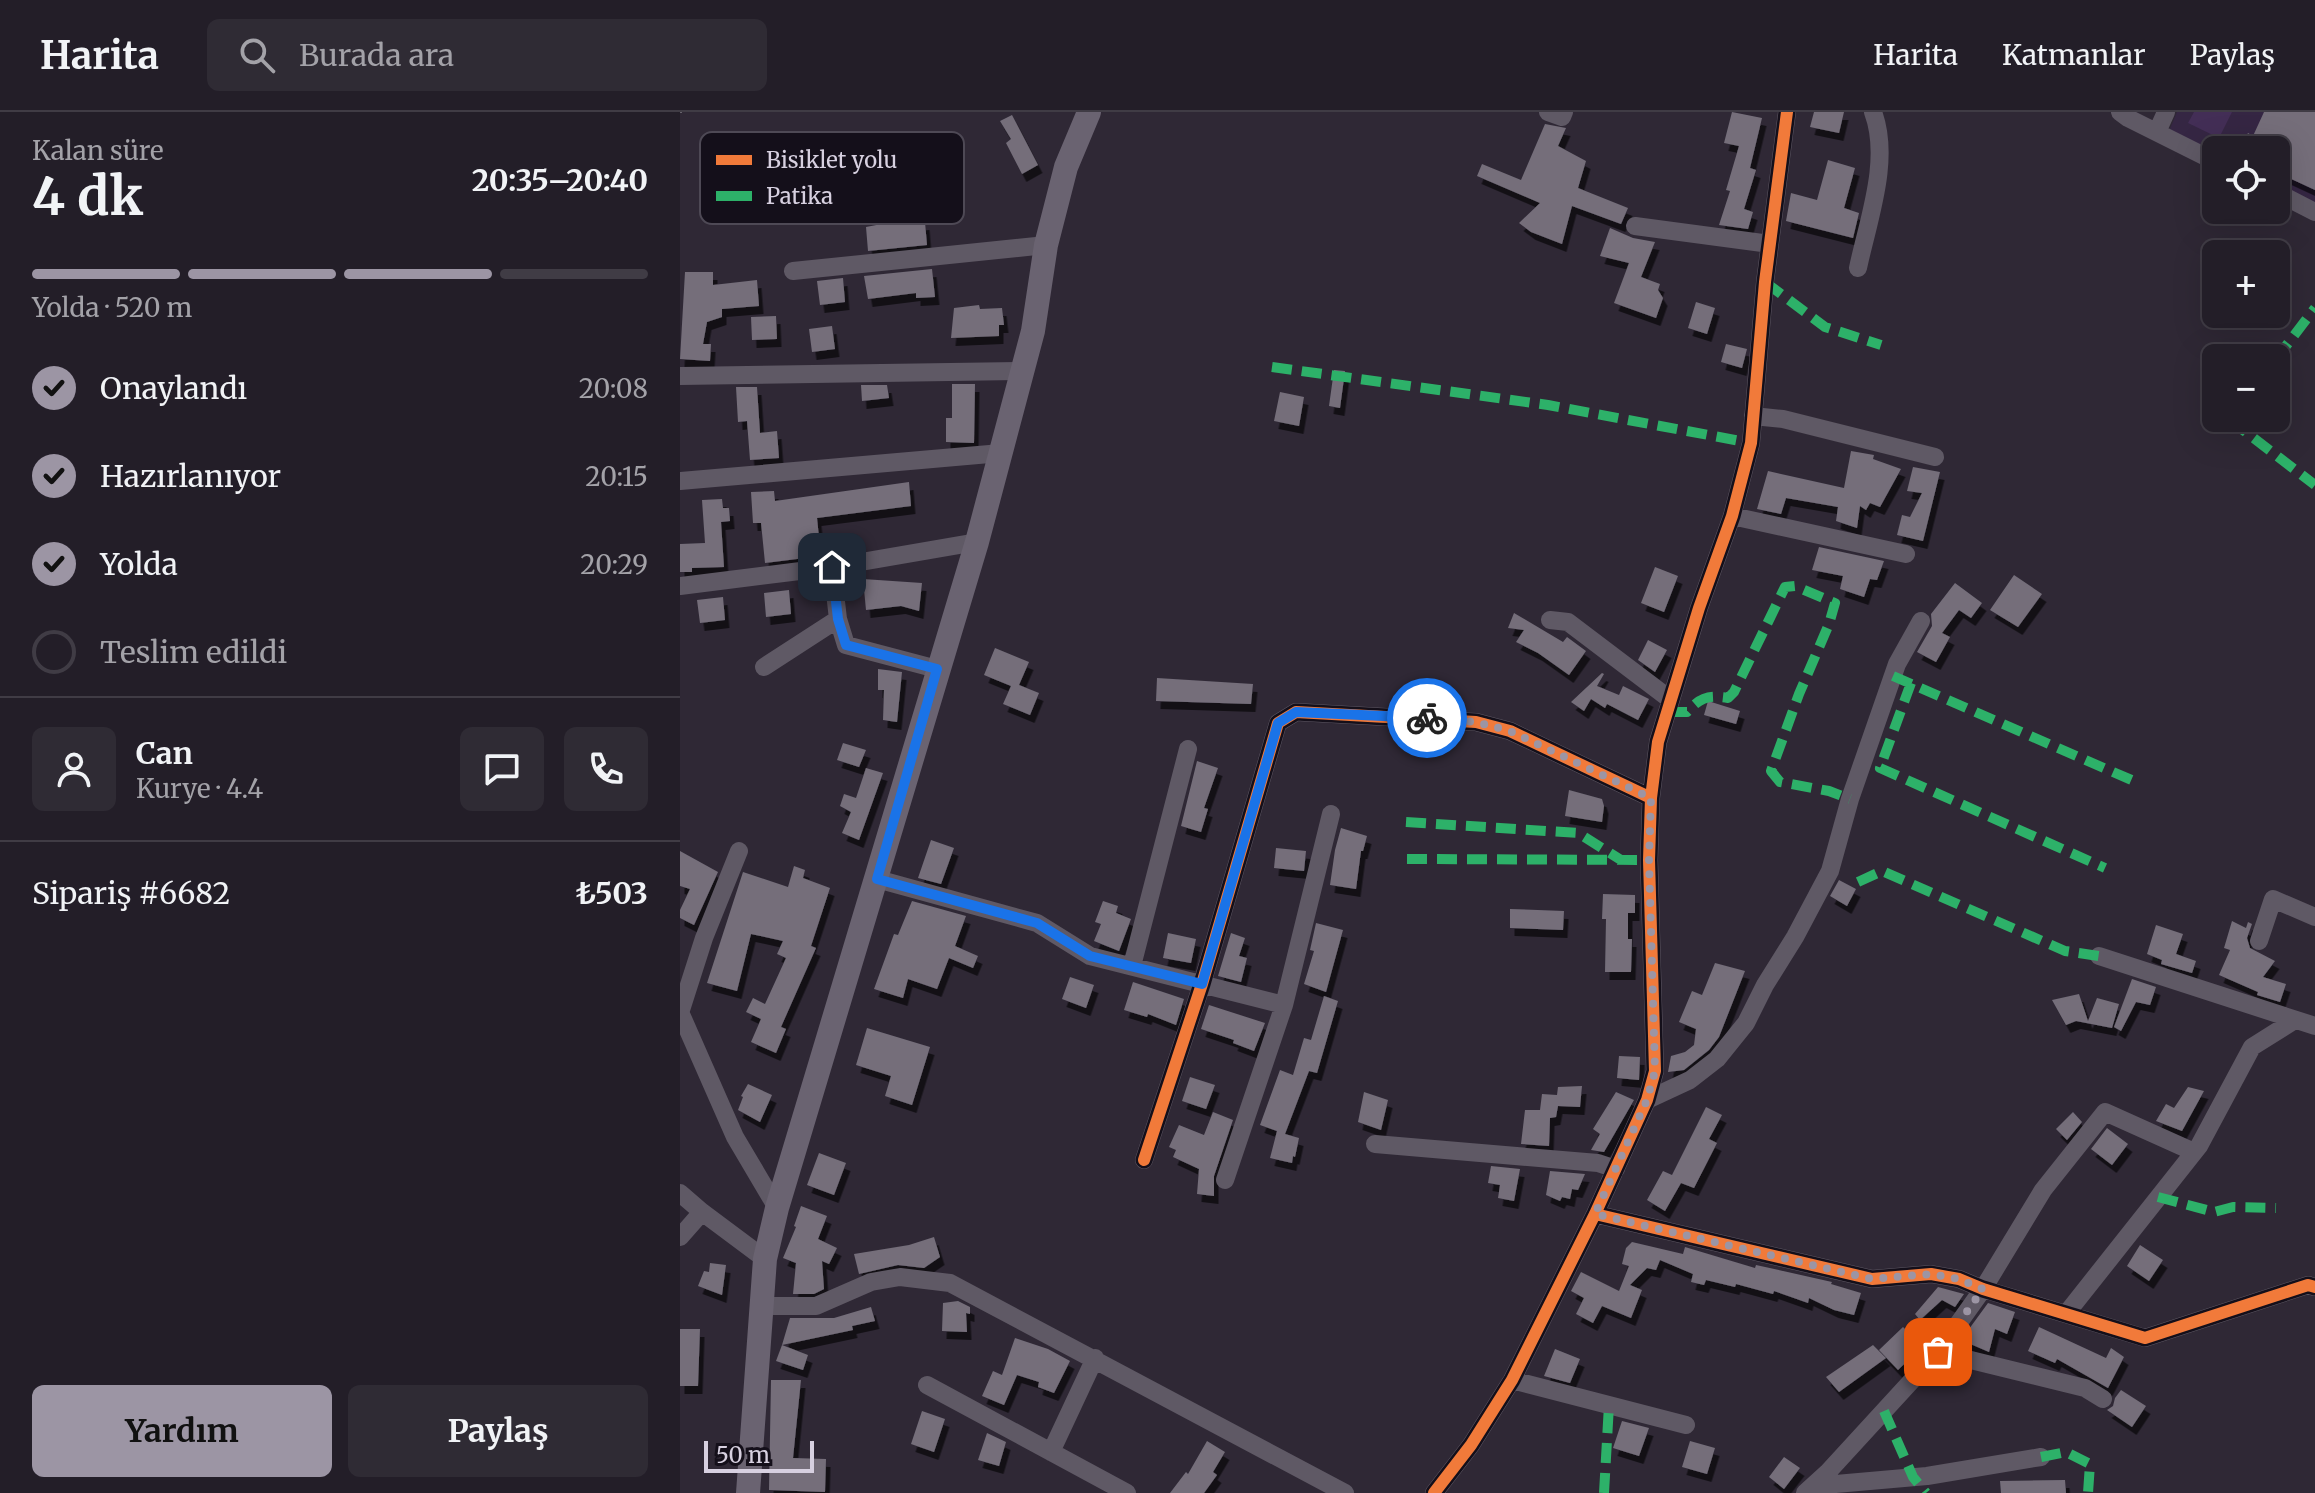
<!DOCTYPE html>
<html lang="tr">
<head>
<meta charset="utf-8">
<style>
	body { margin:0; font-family:Merriweather,serif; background:#2f2b34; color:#f1f3f6; height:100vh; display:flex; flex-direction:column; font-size:30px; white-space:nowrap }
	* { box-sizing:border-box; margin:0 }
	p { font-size:26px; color:#a3a2a8 }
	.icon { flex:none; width:44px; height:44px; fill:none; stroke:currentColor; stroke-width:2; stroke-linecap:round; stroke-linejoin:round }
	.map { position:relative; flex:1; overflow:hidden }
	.side { display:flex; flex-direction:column; background:#231e28; width:680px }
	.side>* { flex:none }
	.fabs { position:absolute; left:1522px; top:24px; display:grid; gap:16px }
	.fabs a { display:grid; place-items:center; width:88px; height:88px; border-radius:12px; background:#231e28; box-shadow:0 8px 32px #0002,0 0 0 2px #403c45; font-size:40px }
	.scale { position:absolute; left:24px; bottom:20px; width:110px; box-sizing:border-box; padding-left:8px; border:4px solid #d7d0e0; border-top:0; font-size:22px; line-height:28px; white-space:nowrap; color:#d7d0e0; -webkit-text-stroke:6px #140f1a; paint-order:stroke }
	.pin { position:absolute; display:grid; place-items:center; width:68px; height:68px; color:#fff; margin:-34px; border-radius:16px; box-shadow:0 4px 12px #0006 }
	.courier { position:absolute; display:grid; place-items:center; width:80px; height:80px; margin:-40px; border:6px solid #1a73e8; border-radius:50%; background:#fff; color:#222; box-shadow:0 2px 10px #0007 }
	.overview em { font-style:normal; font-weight:700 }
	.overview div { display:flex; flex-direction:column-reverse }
	.overview { display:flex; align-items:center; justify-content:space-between; height:136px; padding:0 32px }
	h1 { font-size:52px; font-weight:700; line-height:60px }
	.bar { display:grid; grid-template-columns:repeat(4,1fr); gap:12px 8px; align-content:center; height:96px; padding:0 32px }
	.bar i { height:10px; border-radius:6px; background:#403c45 }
	.bar .selected { background:#9c95a4 }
	.bar p { grid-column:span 4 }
	.line { display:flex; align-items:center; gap:20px; padding:0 32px; border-top:2px solid #403c45 }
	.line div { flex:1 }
	.round { display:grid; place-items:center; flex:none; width:84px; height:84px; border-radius:12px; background:#2f2b34 }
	ol { padding:0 32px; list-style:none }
	li { display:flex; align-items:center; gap:24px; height:88px }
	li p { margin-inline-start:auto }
	li .icon { padding:8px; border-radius:50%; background:#9c95a4; color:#111; stroke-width:4 }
	li:last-child { color:#a3a2a8 }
	li i { width:44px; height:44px; border:4px solid #403c45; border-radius:50% }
	.action { display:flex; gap:16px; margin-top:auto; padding:16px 32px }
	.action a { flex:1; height:92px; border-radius:12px; background:#9c95a4; color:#111; font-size:32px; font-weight:700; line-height:92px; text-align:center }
	.action a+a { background:#2f2b34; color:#f1f3f6 }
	header { display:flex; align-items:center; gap:48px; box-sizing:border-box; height:112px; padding:0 40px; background:#231e28; border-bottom:2px solid #403c45 }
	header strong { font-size:38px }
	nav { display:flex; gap:44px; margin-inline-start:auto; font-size:28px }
	.search { width:560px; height:72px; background:#2f2b34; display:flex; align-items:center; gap:20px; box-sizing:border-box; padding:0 28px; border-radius:12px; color:#a3a2a8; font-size:30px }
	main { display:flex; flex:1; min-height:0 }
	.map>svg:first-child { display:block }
	.built { fill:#352643 }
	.green { fill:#432e56 }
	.building { fill:#746e7a; filter:url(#shadow) }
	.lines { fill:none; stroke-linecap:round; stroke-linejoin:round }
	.minor { stroke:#5f5965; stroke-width:18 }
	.major { stroke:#6a6371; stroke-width:24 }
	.rail { stroke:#68646d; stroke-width:4; stroke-dasharray:4 8; stroke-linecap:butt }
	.quiet { stroke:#2db169; stroke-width:10; stroke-dasharray:20 10; stroke-linecap:butt }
	.cycleway-casing { stroke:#140f1a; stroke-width:17 }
	.cycleway { stroke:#f17a3a; stroke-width:12 }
	.done { stroke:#9c95a4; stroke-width:8; stroke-dasharray:0 14.4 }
	.route { stroke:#1a73e8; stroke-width:10 }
	.key { fill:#140f1a; stroke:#4e4955; stroke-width:2 }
	.key-label { font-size:22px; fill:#d7d0e0 }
</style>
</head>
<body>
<header>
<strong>Harita</strong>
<div class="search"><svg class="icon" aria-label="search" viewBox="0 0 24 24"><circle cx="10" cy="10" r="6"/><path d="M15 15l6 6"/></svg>Burada ara</div>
<nav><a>Harita</a><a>Katmanlar</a><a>Paylaş</a></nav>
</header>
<main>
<section class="side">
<div class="overview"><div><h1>4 dk</h1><p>Kalan süre</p></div><em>20:35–20:40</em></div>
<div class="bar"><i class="selected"></i><i class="selected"></i><i class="selected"></i><i></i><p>Yolda · 520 m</p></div>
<ol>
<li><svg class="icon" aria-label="check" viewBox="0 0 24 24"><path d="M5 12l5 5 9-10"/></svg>Onaylandı<p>20:08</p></li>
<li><svg class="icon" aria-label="check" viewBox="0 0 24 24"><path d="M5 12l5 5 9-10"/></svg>Hazırlanıyor<p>20:15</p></li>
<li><svg class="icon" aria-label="check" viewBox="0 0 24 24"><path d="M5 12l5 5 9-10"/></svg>Yolda<p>20:29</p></li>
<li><i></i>Teslim edildi</li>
</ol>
<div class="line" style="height:144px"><a class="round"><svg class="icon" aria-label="person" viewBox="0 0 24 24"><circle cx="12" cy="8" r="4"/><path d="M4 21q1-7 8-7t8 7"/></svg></a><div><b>Can</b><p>Kurye · 4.4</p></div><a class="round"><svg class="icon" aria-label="chat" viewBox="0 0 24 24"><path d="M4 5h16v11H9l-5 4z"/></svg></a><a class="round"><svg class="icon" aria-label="phone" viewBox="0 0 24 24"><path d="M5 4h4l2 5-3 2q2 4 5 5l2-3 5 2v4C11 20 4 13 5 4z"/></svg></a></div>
<div class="line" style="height:104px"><div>Sipariş #6682</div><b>₺503</b></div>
<div class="action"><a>Yardım</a><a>Paylaş</a></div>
</section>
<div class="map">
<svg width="1635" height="1381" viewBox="0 0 1635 1381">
	<defs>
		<filter id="shadow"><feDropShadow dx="4.5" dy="8" stdDeviation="0" flood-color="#0009"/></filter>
	</defs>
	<rect width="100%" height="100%" fill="#2f2835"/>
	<!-- built -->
	<path class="built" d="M1497,0H1635V92L1596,73V38H1536V44L1489,19Z"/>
	<!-- green -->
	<path class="green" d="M1514,0H1552L1539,26L1508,11Z"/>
	<!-- building -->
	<path class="building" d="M1052,0L1082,6L1070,56L1076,58L1064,97L1073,100L1068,117L1039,113L1050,79L1046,78L1059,34L1044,31Z
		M1134,0H1164L1159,21L1130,15Z
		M1584,0H1635V78L1596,60V38H1559L1568,21L1573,24Z
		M332,3L358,53L342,62L326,31L331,27L320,9Z
		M865,12L886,16L878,34L906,49L898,76L948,96L941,112L892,94L882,132L851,120L839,111L860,91L797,64L802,52L841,68Z
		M1148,48L1175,56L1164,96L1179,101L1173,126L1106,109L1111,81L1137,88Z
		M212,110V113L245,110L247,133L188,139L186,115Z
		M930,116L953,126L975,130L961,165L980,172L978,178L983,186L976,206L934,191L949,151L920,144Z
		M252,157L255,185L236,186V181L188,187L184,164Z
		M5,160H33V173L77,168L79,194L42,197V205L27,210L23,232H31L30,249L0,247Z
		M163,166L165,190L140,193L137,169Z
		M1016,190L1035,196L1027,222L1008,216Z
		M299,193L300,197L322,196L324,213H319V224L271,226L274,196Z
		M96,204L97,227L72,228L71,205Z
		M152,214L155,237L132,240L129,217Z
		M1046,232L1067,237L1062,256L1041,250Z
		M654,258L665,259L660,296L649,294Z
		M272,272H295L294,331L266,330V306H272Z
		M181,273H207L209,286L182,289Z
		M56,275H77L80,321L97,319L99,346L70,348L67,309L58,310Z
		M600,280L624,285L619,314L594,309Z
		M1171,339L1194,343L1193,347L1221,357L1200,395L1190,391L1186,398L1180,394L1177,416L1156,409L1158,395L1106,386L1101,402L1077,397L1088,359L1164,376Z
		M1233,355L1260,360L1243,429L1217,423L1222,403L1230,405L1242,381L1227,379Z
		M229,370L231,394L137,406L141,444L85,451L81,411H73L71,380L94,379L95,389Z
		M42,387L43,396H49L50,409L41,410L44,455L12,456V460H0V432L25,431L22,388Z
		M1139,435L1204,449L1197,468L1190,467L1184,485L1160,477L1163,464L1132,458Z
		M975,455L998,464L984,500L961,491Z
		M1334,463L1362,482L1338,515L1310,498Z
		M183,467L242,471L239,499L221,494L186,498Z
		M1275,471L1302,491L1291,506L1279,498L1262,521L1270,525L1256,550L1237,540L1252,514L1251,502Z
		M109,478L111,502L86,505L84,481Z
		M43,485L45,508L20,511L17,488Z
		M834,501L883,530L887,525L906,539L889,563L858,541L836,530L844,518L828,516Z
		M968,528L987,538L975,560L958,548Z
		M315,536L349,550L339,573L359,581L350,603L323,592L331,574L304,563Z
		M198,557L222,560L217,610L203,608L204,578H198Z
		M922,561L924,562L917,574L939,583L943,574L969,587L958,608L927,592L925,596L911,587L904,599L891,590Z
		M477,566L573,572L571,592L476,589Z
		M1028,589L1060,599L1056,612L1024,603Z
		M163,631L186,638L179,655L157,648Z
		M517,649L538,656L524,696L528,697L521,720L501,714Z
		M186,656L203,661L179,728L162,721L171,700L160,694L164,682L176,686Z
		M889,678L922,687L924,694L922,710L885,704Z
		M661,716L687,724L683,739H681L676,777L650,773L655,738Z
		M251,728L274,736L261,772L238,766Z
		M596,736L626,739L624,759L594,756Z
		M0,739L38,760L14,813L0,806V798L10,777L0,774Z
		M114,754L125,758L123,766L150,776L131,834L136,836L101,915L106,917L96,941L71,930L81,907L66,900L73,886L85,892L106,846L97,842L103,829L71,822L57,879L27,871L63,760L108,775Z
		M1159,768L1176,777L1167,794L1150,784Z
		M923,782L955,783V801H948V827H952L951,860H925L926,807H922Z
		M232,789L286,804L275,834L298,844L293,856L269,846L257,877L228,867L223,886L194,877L214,822L218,823Z
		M423,789L438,794L436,801L451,807L439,839L414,829L421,812L415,810Z
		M830,797L884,799L883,818L830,816Z
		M1552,809L1566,816L1568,810L1572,812L1567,826L1570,836L1595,849L1583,865L1606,872L1600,890L1577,883L1578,880L1539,863L1550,838L1544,836Z
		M636,811L663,818L646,880L624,872L634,839L630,838Z
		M1476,813L1503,822L1496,842L1516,849L1512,861L1481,852L1482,848L1467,842Z
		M488,821L516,827L511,851L483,846Z
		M551,821L565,826L559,844L567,846L561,870L538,864Z
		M1035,851L1065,859L1039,925L1029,938L1004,958L988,960L991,944L1005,940L1014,933L1016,917L999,910L1012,879L1022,883Z
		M390,865L414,873L406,896L382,887Z
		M1452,867L1476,875L1470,893L1456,890L1441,919L1434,915Z
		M453,870L504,887L496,913L468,902L467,905L444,898Z
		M1399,882L1408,909L1417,886L1439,892L1432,916L1396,909L1386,913L1372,888Z
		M644,884L658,889L637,961L629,959L605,1022L619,1026L615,1045L613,1044L612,1051L590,1046L597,1019L580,1013L600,958L613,963L624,926L631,928Z
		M529,893L585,911L574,939L553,931L554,928L521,917Z
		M187,916L250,935L232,993L205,984L211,964L176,953Z
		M939,944L960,945L959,968L937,966Z
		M510,965L535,973L526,997L502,989Z
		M68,972L92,983L80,1010L58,998L63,985L61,984Z
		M902,974L900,995L878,994L876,1005L870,1006L869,1034L841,1032L845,998H860L862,982L877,983L878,975Z
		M1508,975L1524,979L1502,1019L1476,1009L1486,992L1494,996Z
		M684,980L708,988L701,1018L678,1010Z
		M936,980L954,988L924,1040L911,1038L920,1022L913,1017Z
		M1026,995L1042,1003L1029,1027L1037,1031L1014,1076L1001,1071L985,1099L967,1088L983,1059L992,1063Z
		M533,1000L553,1008L534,1064V1084L517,1082L519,1057L493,1045L496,1038L489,1035L499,1013L524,1023Z
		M1393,1000L1402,1010L1387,1028L1376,1017Z
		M1427,1016L1448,1032L1432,1053L1411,1037Z
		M139,1041L166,1051L154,1083L127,1073Z
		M811,1054L840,1057L834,1089L818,1086L820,1073L808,1071Z
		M870,1059L905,1062L898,1078L892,1077L890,1087L882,1085L880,1089L866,1083Z
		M121,1094L147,1104L138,1127L157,1136L149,1152L142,1149L144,1177L134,1182H113L116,1151L103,1146L116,1115L114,1114Z
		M254,1125L260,1145L244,1156L218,1153L179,1162L174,1142L229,1133Z
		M952,1130L1003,1142L1005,1135L1075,1156L1076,1153L1152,1170L1151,1172L1181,1181L1174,1203L1154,1198L1129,1186L1128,1191L1094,1179L1093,1182L1056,1172L1055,1175L1026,1168L1024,1173L1011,1170L1013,1162L980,1148L976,1158L967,1156L950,1173L962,1178L951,1206L922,1194L913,1211L896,1202L904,1186L891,1179L901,1160L939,1179L949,1154L942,1152L946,1136Z
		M1460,1133L1483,1148L1469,1169L1447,1154Z
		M30,1151L46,1153L42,1183L18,1174L24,1159L29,1160Z
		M1258,1175L1284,1182L1275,1195L1262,1188L1240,1208L1235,1202Z
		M278,1189L290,1195V1202L286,1201L287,1220L262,1219L263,1191Z
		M1308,1191L1335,1200L1327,1222L1315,1217L1309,1240L1281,1228Z
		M191,1195L195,1209L172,1214L173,1218L102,1233L110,1206H154Z
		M1223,1215L1243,1234L1218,1258L1199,1238Z
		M1359,1215L1426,1246L1431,1236L1444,1245L1428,1276L1377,1247L1375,1251L1348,1239Z
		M0,1217H20L18,1274H0Z
		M335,1226L368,1237L390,1249L374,1281L358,1275L359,1270L337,1263L324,1293L302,1284L313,1259L322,1263Z
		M102,1233L128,1243L123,1258L96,1249Z
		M1193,1233L1206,1246L1159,1280L1146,1265Z
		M875,1237L900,1247L890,1271L864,1264Z
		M91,1268H121L113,1346L146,1347L145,1380L89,1378Z
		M1441,1278L1466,1294L1452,1315L1427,1298L1433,1294L1435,1286Z
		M242,1299L265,1307L254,1340L231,1332Z
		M942,1309L969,1316L959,1344L933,1336Z
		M307,1321L326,1330L319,1354L298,1348Z
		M527,1329L545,1340L533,1360L537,1363L524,1381H490L506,1360L508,1362Z
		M1010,1329L1035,1336L1027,1362L1002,1355Z
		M1104,1345L1120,1356L1104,1377L1089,1365Z
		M1385,1368L1386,1381H1321L1320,1369Z"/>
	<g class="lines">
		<!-- minor -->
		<path class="minor" d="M868,0L882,5L884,0
			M1440,0L1448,6L1536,50
			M1477,20L1486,0
			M1596,80L1635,100
			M955,114L1090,132
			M1178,156C1188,108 1211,48 1193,0
			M113,159L366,133
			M0,264L343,259
			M1073,304L1103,307L1255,345
			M0,369L321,341
			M1052,404L1226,442
			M0,474L152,455L297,430
			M158,507L166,533L257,557
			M870,508L888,510L991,588
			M84,555L158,507L152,455
			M197,767L357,811L410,844L604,893
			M1579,829L1593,787L1635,805
			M1419,844L1635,914
			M452,854L508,637
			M0,900L55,1025L97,1096
			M0,901L24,826L59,739
			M967,988L1010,968L1037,947L1066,911L1085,873L1115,825L1150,759L1170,687L1217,552L1241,509
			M695,1032L918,1051L936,1057
			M464,1048L522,872L598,611L616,600L796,610L830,619L971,686
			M545,1068L604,893L651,702
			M0,1081L22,1100L85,1147
			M915,1102L1192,1167L1251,1162L1279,1167L1303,1177L1465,1226L1628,1173L1635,1175
			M0,1125L22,1100
			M82,1194H136L191,1170L220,1165L270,1171L665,1381
			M1386,1202L1519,1034L1572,935L1615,908
			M1258,1240L1405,1276L1423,1287
			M832,1268L1006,1313
			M247,1273L447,1381
			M371,1340L415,1246
			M1133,1374L1247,1364L1361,1345
			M754,1381L791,1333L832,1268L915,1102L967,988L975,959L969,748L971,686L978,630L1019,496L1052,404L1071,331L1085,170L1107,0
			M1125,1381L1147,1361L1258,1240L1303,1177L1363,1078L1425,1000L1514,1040"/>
		<!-- major -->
		<path class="major" d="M68,1381L85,1147L97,1096L297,430L353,219L366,133L386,55L409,0"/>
		<!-- rail -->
		<path class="rail" d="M0,1V0"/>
		<!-- quiet -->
		<path class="quiet" d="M1085,170L1145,215L1201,233
			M1596,247L1635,196
			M592,255L868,293L1071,331
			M1552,306L1563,318L1635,373
			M1213,564L1456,670
			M1231,571L1200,656L1425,756
			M988,600H1007C1021,585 1028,583 1048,586L1054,580L1105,475L1115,474L1155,491L1149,512L1119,582L1091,659L1100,670L1149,679L1170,687
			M726,710L898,721L941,748
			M727,747L969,748
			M1178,770L1202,759L1385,839L1419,844
			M1478,1085L1534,1100L1553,1095L1596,1096
			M1204,1299L1233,1365L1246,1381
			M1361,1345L1386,1340L1410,1352L1408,1381
			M924,1381L929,1293"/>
		<defs>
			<path id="cycleway" d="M464,1048L522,872L598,611L616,600L796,610L830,619L971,686
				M915,1102L1192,1167L1251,1162L1279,1167L1303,1177L1465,1226L1628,1173L1635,1175
				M754,1381L791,1333L832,1268L915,1102L967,988L975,959L969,748L971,686L978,630L1019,496L1052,404L1071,331L1085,170L1107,0"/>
		</defs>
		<!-- cycleway casing -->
		<use href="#cycleway" class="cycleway-casing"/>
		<!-- cycleway -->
		<use href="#cycleway" class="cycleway"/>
	</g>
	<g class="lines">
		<!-- done -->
		<path class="done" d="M747,606L796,610L830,619L971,686L969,748L975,959L967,988L915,1102L1192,1167L1251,1162L1279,1167L1303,1177L1258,1240"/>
		<!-- route -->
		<path class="route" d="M152,455L158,507L166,533L257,557L197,767L357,811L410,844L522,872L598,611L616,600L747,606"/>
	</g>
	<!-- legend -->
	<rect x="20" y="20" width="264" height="92" rx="12" class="key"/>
	<rect x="36" y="43" width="36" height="10" fill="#f17a3a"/>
	<rect x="36" y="79" width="36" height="10" fill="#2db169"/>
	<g class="key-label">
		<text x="86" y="56">Bisiklet yolu</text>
		<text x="86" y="92">Patika</text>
	</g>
</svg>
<div class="fabs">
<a><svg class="icon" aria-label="locate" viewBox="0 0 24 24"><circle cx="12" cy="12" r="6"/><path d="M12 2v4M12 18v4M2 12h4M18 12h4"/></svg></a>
<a>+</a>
<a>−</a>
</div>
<div class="scale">50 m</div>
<div class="pin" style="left:1258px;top:1240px;background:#ea580c"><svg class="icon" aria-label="bag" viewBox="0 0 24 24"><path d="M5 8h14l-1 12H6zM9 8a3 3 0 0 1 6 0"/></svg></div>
<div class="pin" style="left:152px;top:455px;background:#1f2937"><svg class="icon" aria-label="home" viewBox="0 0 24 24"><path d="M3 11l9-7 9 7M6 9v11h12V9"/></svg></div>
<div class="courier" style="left:747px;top:606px"><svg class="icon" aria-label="bike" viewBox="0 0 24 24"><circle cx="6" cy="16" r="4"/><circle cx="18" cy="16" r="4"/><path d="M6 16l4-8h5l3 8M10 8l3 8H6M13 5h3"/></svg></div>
</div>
</main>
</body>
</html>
